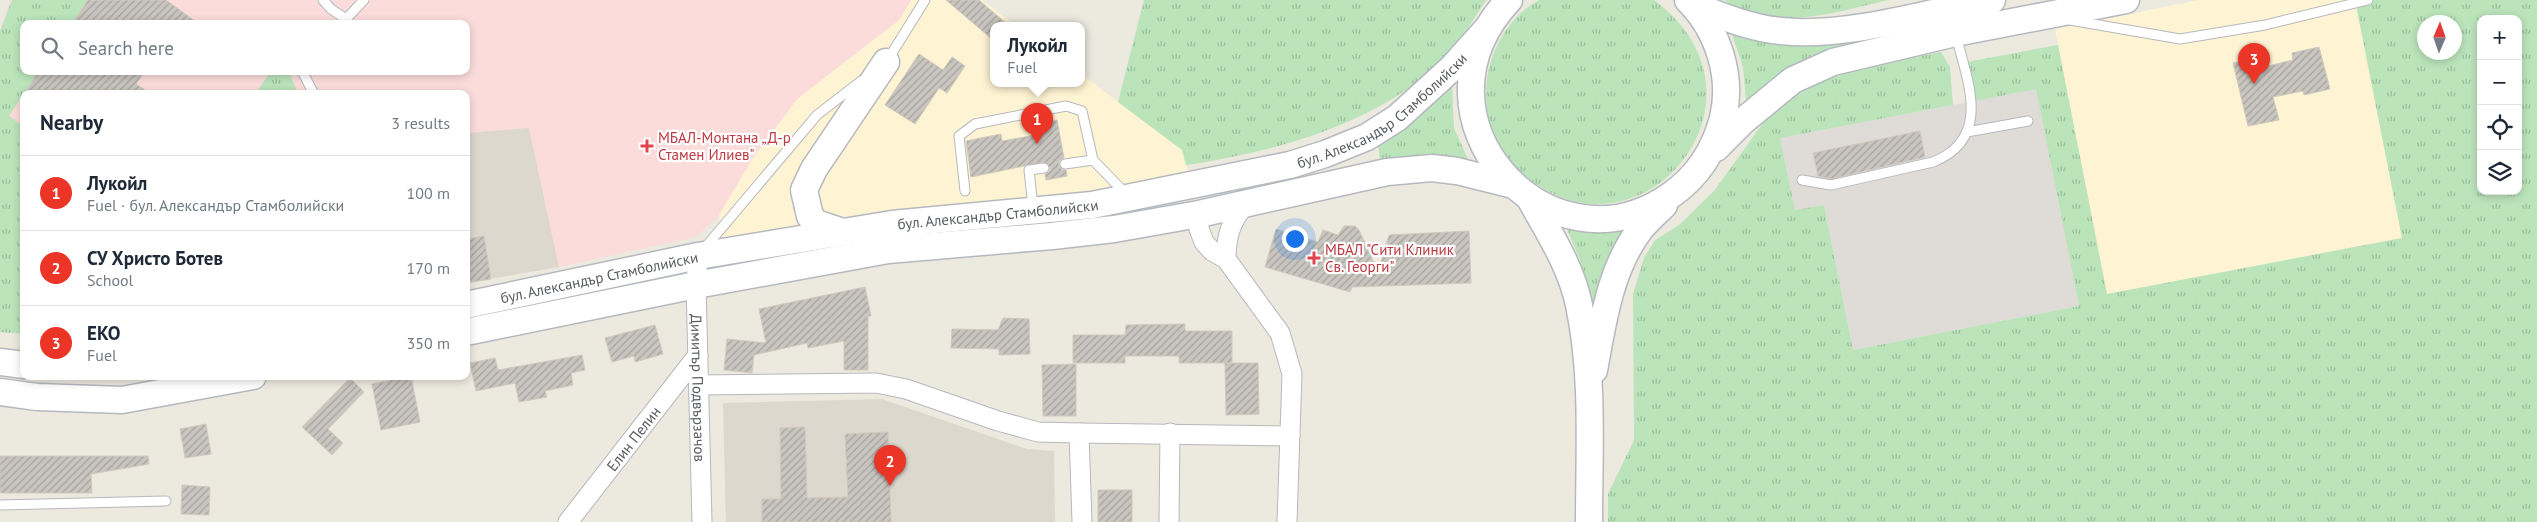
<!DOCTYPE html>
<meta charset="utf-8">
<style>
:root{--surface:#fff;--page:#f6f6f7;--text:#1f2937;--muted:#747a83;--line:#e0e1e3;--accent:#ea3527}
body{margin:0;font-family:"PT Sans",sans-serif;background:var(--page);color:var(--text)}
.controls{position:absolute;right:15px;top:15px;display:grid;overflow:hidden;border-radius:10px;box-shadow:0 2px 8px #0003}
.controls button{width:45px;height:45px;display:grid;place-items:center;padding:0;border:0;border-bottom:1px solid var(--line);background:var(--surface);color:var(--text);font:25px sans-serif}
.compass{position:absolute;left:2417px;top:15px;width:45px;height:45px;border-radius:50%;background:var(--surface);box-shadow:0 2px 8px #0003;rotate:2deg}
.you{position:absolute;left:1294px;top:238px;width:18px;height:18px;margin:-12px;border:4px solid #fff;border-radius:50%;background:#1a73e8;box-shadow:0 0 0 8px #1a73e833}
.badge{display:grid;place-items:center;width:32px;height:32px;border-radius:50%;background:var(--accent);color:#fff;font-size:16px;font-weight:700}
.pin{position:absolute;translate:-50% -41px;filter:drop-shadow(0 1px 2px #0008)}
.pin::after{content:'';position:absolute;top:26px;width:18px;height:15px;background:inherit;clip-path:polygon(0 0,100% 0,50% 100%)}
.popup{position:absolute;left:990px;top:22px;width:95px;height:65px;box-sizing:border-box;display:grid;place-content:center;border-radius:10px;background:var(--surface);filter:drop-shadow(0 1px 4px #0005);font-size:16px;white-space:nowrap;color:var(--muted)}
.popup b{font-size:19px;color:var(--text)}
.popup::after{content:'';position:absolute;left:50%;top:100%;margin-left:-10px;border:10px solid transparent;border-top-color:var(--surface)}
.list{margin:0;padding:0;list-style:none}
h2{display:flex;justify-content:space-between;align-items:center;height:65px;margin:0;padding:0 20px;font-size:21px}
h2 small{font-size:16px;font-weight:400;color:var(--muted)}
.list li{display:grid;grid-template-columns:32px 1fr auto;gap:15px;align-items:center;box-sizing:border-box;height:75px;padding:0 20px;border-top:1px solid var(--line)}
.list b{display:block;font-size:19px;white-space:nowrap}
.list p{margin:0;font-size:16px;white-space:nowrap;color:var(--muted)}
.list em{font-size:16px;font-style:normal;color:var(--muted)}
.icon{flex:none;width:28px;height:28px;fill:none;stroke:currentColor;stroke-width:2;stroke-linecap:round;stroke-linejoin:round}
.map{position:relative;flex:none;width:2537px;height:522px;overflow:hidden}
.search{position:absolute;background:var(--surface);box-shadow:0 2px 8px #0003;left:20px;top:20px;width:450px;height:55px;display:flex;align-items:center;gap:12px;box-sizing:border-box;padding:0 18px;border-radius:10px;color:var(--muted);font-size:19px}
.panel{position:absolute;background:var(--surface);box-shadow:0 2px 8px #0003;left:20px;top:90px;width:450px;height:290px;border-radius:10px}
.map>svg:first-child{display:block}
.commercial{fill:#fef3d2}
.industrial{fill:#dfdcd7}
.education{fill:#dcd8ce}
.medical{fill:#fbdcda;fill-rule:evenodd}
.grass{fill:url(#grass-tufts);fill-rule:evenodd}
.building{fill:url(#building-hatch);stroke:#d0cabe}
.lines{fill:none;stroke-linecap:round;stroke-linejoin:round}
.service-casing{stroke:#b5b8bd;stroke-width:11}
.minor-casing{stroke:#b5b8bd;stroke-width:21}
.secondary-casing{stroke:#b5b9bf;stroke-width:29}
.service{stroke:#fff;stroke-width:9}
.minor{stroke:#fff;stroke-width:19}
.secondary{stroke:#fff;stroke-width:26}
.health-dot{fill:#e0444e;stroke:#fff;stroke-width:2}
.labels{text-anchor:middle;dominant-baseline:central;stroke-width:4.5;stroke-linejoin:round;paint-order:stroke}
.street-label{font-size:15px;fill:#585c61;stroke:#fff}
.health-label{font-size:15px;fill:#be3a42;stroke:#fff;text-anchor:start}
</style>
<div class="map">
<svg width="2537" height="522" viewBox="0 0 2537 522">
<defs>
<pattern id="grass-tufts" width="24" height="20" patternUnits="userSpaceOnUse" patternTransform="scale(1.25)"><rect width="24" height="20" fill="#bbe4bb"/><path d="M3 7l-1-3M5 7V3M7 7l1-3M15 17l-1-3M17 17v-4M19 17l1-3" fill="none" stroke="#9bbc9b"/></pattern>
<pattern id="building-hatch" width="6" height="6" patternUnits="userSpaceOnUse" patternTransform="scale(1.25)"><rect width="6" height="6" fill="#c9c5bf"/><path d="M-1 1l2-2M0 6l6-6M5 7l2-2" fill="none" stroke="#a6a39f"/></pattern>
</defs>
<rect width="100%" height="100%" fill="#ece9df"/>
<!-- commercial -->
<path class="commercial" d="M911,0H982L1015,25H993V83H1081V74L1182,150L1192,185L895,234L725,266L719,215L752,159L797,99L899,20Z
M2199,0H2355L2402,238L2107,294L2055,29Z"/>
<!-- industrial -->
<path class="industrial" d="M2036,89L2079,306L1853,350L1824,205L1795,211L1780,138Z"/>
<!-- education -->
<path class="education" d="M529,127L559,267L466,283V133Z
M882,399L1027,449L1054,451L1055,522H726L723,403Z"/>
<!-- medical -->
<path class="medical" d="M10,0H911L899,20L797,99L752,159L719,215L696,237L559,267L529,128L466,133V94H24V195L0,166V31ZM24,24H466V71H24Z"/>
<!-- grass -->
<path class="grass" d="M12,0H88L72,24H24V71H39L9,116L24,127V334L0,332V31Z
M1144,0H1486C1473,20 1460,42 1444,59C1376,125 1277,151 1186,165L1182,150L1118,102Z
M1539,0H1654C1787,98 1639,275 1523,174C1501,154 1486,125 1486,95C1486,57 1505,19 1539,0Z
M1724,0H1889C1844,10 1794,27 1748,12C1739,10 1731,4 1724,0Z
M2355,0H2537V522H1608V494L1634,440L1633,294L1644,258L1655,240L1679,225L1714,191L1766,119L1795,96L1826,80L1867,66L1941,52L1950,67L1953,105L1780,138L1795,210L1824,205L1853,350L2079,306L2036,89L1975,101L1967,62L2058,45L2107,294L2402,238ZM2481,19H2518V191H2481ZM2424,22H2454V52H2424Z
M1731,31L1756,40L1791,45L1862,37L1792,68L1746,101L1743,67Z
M271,71H289L298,94H255Z
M1452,86L1454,128L1471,166L1380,161L1378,144L1408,126Z
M1567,229L1594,233L1626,229L1594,319L1580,260Z"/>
<!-- building -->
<path class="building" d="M88,0H166L199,24H72Z
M946,0H979L1008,25H993V40Z
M2319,47L2330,89L2304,95L2303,91L2273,97L2279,120L2248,126L2233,63L2264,56L2268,66L2293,60L2292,53Z
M919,54L943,70L952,57L965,66L947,93L939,88L915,124L885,105Z
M39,71H145L136,84L151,94H24Z
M1057,120L1064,158L1059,161V165L1062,170H1066L1067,176L1046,180L1045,174L1050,171V167L1043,162L971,177L966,141L1001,134L1002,141L1036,135L1034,125Z
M1920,131L1925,157L1831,179L1818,176L1813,153Z
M1344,226H1355L1359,230L1378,272L1389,235L1469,231L1471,283L1352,287L1350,292L1265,267L1276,229L1318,242L1323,230L1338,235Z
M484,236L491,279L466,283V239Z
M865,287L871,316H868V370H844V341L808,348L807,343L754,355L752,373L724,370L727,339L766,343L759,309Z
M1003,318L1029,319L1030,354L999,355V349L951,348L952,329L998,330Z
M1185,324V331H1232V363H1179V356H1125V363H1073V335H1125L1126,325Z
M655,325L663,354L635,362L634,356L612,362L605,338Z
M582,355L585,370L571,373L573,385L545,391L547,397L519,402L515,383L476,391L470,363L495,358L498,370Z
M1225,363H1258L1259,414L1226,415Z
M1076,364V416H1043L1042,365Z
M411,376L420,422L381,430L372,384Z
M350,378L364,392L328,429L343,443L332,455L302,427Z
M206,424L211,454L185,458L180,429Z
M805,427L807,498L848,497L845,434L888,432L891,522H762V499H781L780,428Z
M0,456H148L149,464L91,474L92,493H0Z
M182,485L210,487L209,515L181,514Z
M1098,490H1132V522H1098Z"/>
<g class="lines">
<!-- service casing -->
<g class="service-casing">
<path id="service" d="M323,0L331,9L346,19L364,0
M2070,20L2180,39L2265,25L2368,0
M887,61L925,0
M302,71L314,94
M1967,132L2028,121
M1065,164L1093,160
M1802,180L1831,185L1933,162C1992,139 1968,82 1956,36
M965,191L959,136L975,124L1066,106L1082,111L1093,160L1126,194
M1033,207L1029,170L1044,168
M703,250L817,115L861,81
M0,505L166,501"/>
</g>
<!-- minor casing -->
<g class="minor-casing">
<g id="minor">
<path d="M1199,214V229L1204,242L1212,251L1226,259L1280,333L1292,374L1287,522"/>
<path id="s1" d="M698,256L696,285L702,522"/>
<path d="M1226,259C1226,237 1231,219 1247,203"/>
<path d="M699,385L876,383L906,389L998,421L1038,432L1079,433L1082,522"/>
<path d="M1079,433L1290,436"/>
<path id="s2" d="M568,522L698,355"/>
<path d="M1169,522L1170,433"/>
</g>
</g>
<!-- secondary casing -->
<g class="secondary-casing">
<g id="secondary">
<path d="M1509,0C1399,118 1550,281 1671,195C1698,176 1715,149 1723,118C1733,76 1718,30 1688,0"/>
<path d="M1693,5C1721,16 1750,28 1781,31C1845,38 1928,13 1992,0"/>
<path d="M1716,148L1743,121L1793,80L1833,62L1955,33L2126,0"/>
<path d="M1529,197C1548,231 1571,266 1579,305C1594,376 1589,450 1589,522"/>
<path d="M843,232L816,223L810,216L804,190L814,169L886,62"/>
<path id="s3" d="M466,305L698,256L892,224L1092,205L1290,165L1325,154L1367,137L1397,118L1453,67L1487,29"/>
<path d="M466,332L696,285L888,250L1052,236L1114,229L1199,214L1387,172L1432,168L1457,171L1513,185"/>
<path d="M0,362L24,365"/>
<path d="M1594,370C1603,322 1610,267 1642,227C1649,219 1657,212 1664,205"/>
<path d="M0,392L37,397L122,400L253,376"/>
</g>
</g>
<!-- service -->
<use href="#service" class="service"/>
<!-- minor -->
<use href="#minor" class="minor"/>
<!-- secondary -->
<use href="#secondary" class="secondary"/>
</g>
<!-- markers -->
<g class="health-dot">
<path d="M644.5 138.5h5v5h5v5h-5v5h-5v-5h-5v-5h5z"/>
<path d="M1311.5 250.5h5v5h5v5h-5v5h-5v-5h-5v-5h5z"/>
</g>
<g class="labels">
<!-- street labels -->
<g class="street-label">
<text stroke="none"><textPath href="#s3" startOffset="945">бул. Александър Стамболийски</textPath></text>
<text stroke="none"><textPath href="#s3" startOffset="540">бул. Александър Стамболийски</textPath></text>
<text stroke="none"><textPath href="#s3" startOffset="136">бул. Александър Стамболийски</textPath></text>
<text stroke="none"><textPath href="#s1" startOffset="132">Димитър Подвързачов</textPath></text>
<text stroke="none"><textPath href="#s2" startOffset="106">Елин Пелин</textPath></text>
</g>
<!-- health labels -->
<g class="health-label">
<text x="658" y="137">МБАЛ-Монтана „Д-р<tspan x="658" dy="17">Стамен Илиев"</tspan></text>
<text x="1325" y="249">МБАЛ "Сити Клиник<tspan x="1325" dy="17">Св. Георги"</tspan></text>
</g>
</g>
</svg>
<div class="controls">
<button>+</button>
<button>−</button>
<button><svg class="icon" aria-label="locate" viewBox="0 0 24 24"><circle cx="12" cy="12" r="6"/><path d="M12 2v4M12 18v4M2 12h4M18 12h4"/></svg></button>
<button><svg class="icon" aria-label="layers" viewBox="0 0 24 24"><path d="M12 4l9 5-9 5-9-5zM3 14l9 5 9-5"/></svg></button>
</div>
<svg class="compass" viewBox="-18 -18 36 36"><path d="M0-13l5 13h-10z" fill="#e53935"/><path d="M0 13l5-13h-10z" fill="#747a83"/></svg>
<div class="you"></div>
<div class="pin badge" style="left:1037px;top:144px">1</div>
<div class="popup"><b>Лукойл</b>Fuel</div>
<div class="pin badge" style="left:890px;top:486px">2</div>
<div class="pin badge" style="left:2254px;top:84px">3</div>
<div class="search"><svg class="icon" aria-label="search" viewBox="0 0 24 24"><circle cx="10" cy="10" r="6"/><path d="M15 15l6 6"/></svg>Search here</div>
<section class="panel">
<h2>Nearby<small>3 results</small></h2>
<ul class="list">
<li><span class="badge">1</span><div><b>Лукойл</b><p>Fuel · бул. Александър Стамболийски</p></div><em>100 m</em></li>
<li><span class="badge">2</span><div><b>СУ Христо Ботев</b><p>School</p></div><em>170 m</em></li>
<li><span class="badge">3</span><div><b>EKO</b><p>Fuel</p></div><em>350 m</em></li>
</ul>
</section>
</div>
